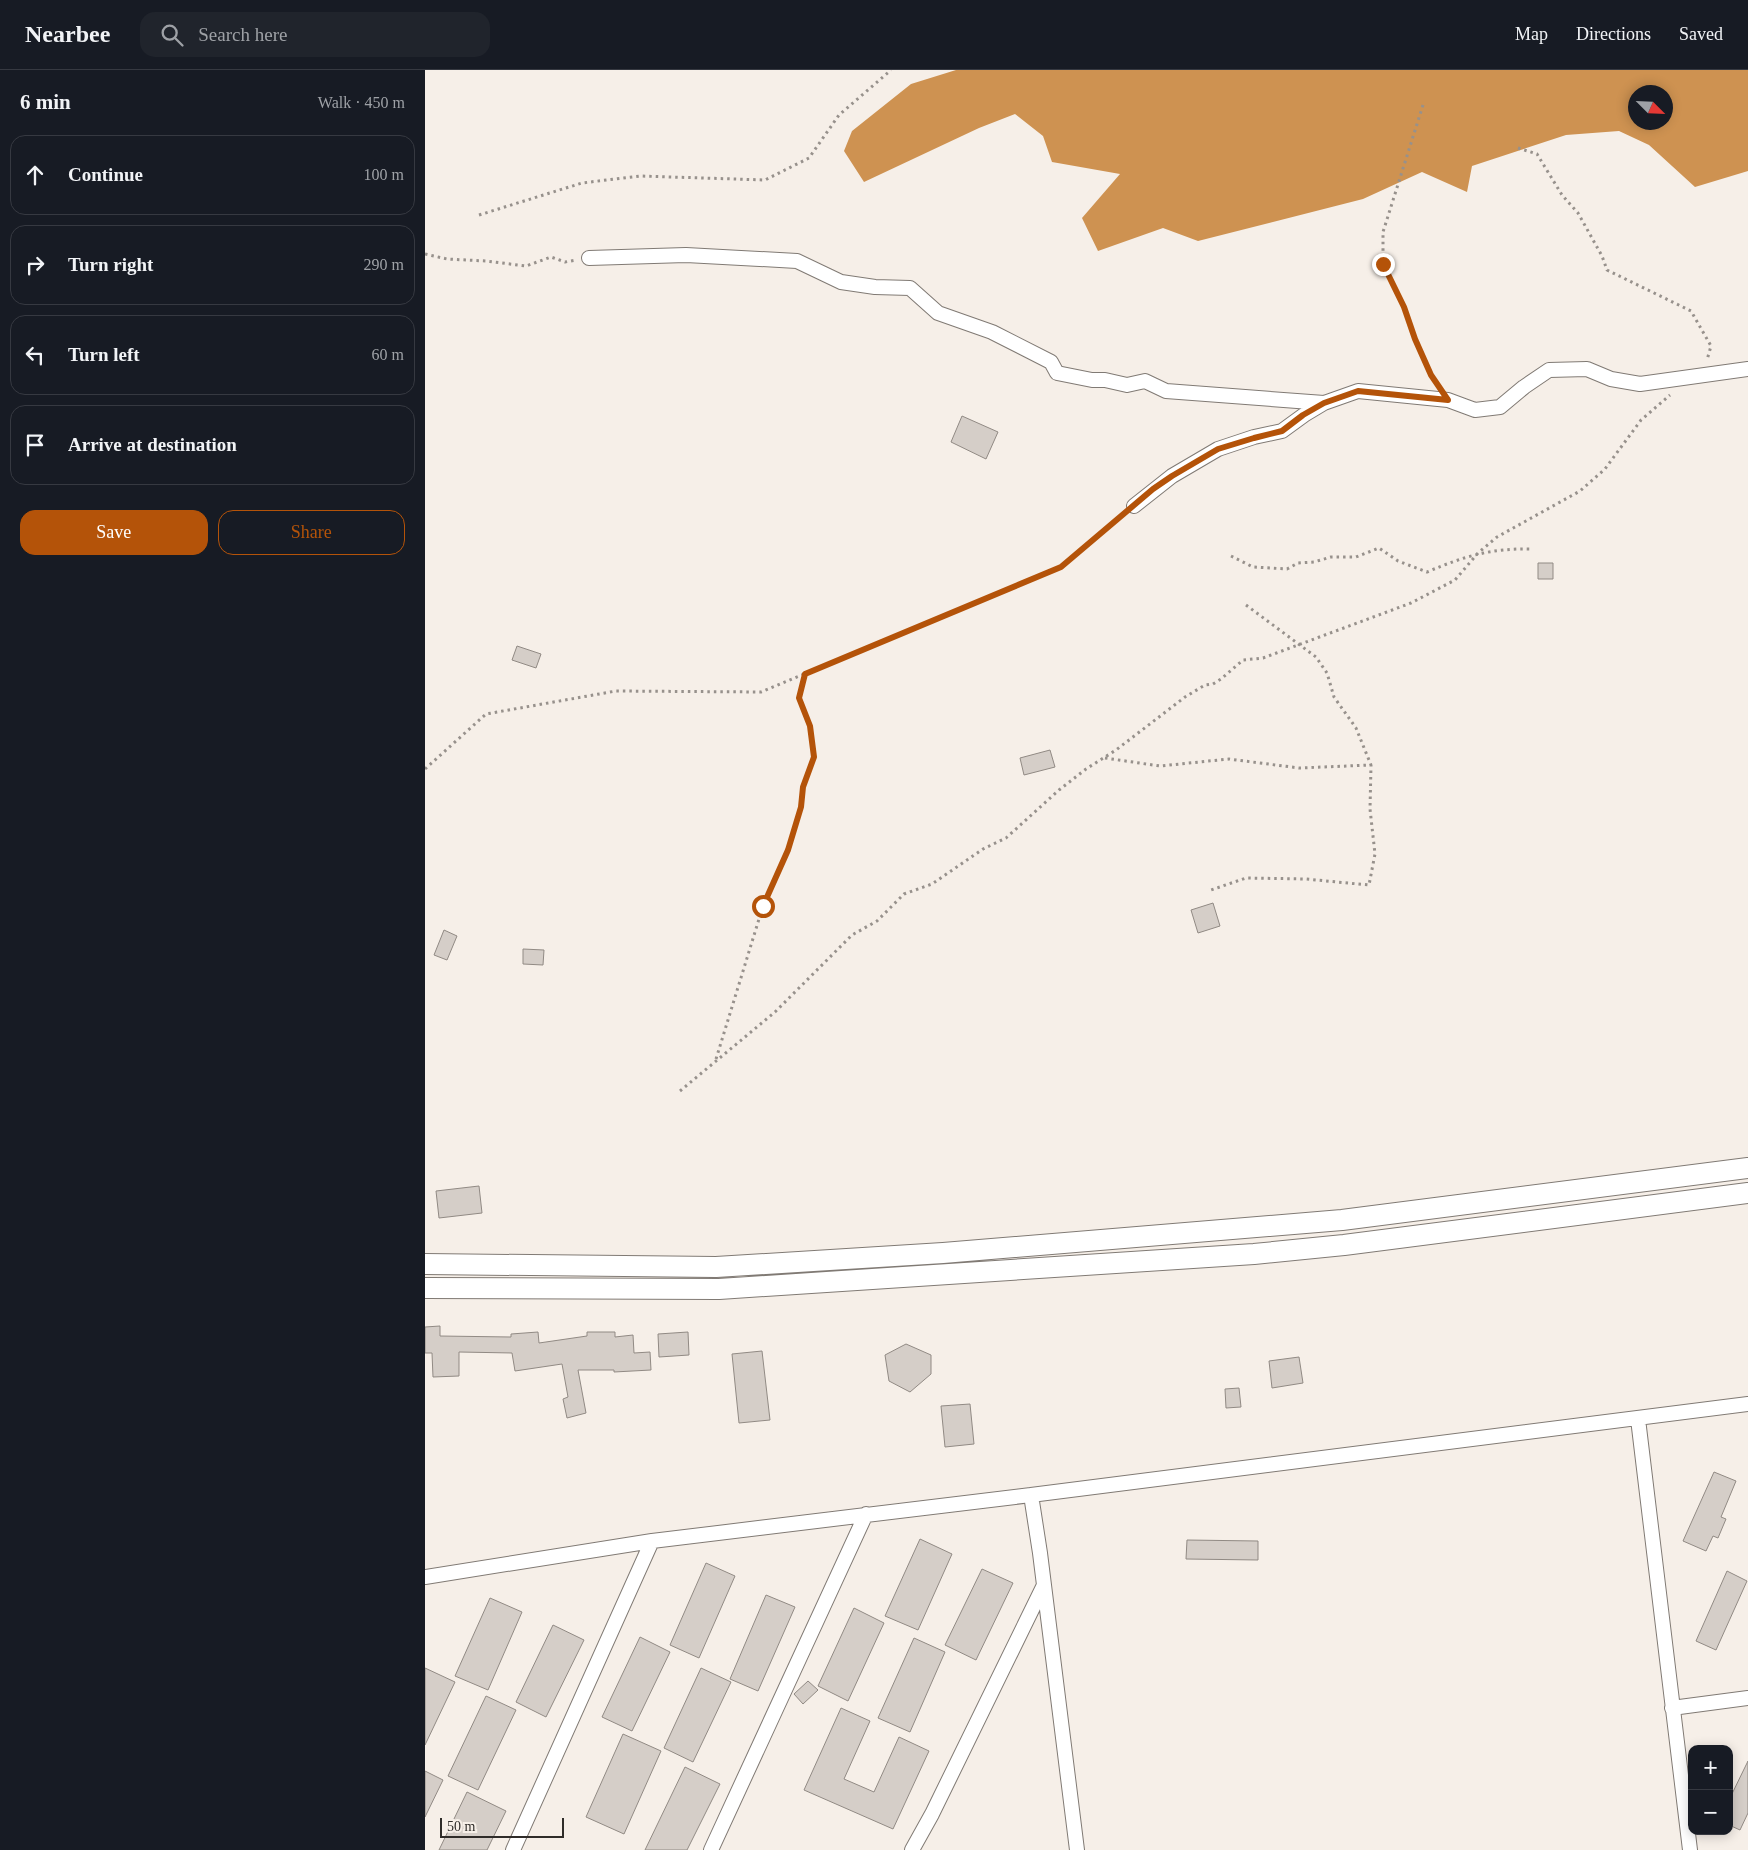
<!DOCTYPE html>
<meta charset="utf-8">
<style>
:root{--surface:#171b24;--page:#20242c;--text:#f1f3f6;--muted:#9ea1a6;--line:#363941;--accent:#b45309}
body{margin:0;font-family:Georgia,serif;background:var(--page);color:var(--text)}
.controls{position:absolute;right:15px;bottom:15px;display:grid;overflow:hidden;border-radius:10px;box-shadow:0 2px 12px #0003}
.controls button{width:45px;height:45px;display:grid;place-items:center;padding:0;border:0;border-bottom:1px solid var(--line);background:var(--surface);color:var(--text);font:25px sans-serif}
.compass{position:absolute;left:1203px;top:15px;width:45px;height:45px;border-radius:50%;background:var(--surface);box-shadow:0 2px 12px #0003;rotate:114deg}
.scale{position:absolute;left:15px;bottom:12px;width:124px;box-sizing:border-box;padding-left:5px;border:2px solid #2f2c29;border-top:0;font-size:14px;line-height:18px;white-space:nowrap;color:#2f2c29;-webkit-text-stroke:4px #f6efe8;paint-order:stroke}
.stop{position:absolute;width:15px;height:15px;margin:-11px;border:4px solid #b45309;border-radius:50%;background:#fff}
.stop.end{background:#b45309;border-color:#fff;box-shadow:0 1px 5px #0008}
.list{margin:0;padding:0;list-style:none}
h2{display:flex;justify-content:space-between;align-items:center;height:65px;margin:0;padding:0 20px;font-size:21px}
h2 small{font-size:16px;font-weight:400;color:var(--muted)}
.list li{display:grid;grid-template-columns:32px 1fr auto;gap:15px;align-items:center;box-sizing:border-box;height:80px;margin:0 10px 10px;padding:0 10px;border:1px solid var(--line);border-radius:15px}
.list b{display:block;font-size:19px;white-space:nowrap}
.list em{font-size:16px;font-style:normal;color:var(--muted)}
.actions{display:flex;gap:10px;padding:15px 20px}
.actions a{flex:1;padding:11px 0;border:1px solid var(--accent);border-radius:15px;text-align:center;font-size:18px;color:var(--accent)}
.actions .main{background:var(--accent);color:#fff}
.icon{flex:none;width:28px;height:28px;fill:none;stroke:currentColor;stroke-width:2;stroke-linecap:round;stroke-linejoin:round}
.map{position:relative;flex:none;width:1323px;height:1780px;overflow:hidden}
header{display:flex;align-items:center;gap:30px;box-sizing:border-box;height:70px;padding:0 25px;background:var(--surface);border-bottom:1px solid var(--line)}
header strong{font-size:24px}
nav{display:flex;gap:28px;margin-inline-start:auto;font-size:18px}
.search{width:350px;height:45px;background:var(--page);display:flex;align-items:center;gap:12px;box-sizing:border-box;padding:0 18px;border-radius:15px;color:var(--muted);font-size:19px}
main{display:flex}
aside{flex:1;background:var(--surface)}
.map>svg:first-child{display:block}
.water{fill:#ce9251;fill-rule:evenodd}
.building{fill:#d5cec8;stroke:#918a84}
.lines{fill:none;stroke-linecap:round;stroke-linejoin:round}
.minor-casing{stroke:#807a74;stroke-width:16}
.secondary-casing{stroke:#807a74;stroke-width:22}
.path{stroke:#97918c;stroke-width:3;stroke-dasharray:2.5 4;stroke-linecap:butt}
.minor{stroke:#fff;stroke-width:14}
.secondary{stroke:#fff;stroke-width:20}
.route{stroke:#b45309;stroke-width:6}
</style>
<header>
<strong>Nearbee</strong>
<div class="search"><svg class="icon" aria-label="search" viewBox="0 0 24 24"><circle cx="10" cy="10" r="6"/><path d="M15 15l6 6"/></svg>Search here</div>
<nav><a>Map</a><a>Directions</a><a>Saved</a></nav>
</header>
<main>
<aside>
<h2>6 min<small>Walk · 450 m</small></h2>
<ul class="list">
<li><svg class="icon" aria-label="ahead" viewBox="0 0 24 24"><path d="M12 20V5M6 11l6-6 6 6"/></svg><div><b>Continue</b></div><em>100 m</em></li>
<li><svg class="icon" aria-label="right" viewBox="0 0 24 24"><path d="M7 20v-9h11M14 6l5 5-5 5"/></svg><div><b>Turn right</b></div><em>290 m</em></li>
<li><svg class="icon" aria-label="left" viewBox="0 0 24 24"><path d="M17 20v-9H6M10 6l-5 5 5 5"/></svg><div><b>Turn left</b></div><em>60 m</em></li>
<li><svg class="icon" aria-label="arrive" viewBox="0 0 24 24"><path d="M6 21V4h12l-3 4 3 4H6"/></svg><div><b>Arrive at destination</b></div></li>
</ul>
<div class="actions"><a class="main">Save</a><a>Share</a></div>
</aside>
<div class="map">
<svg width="1323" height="1780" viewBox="0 0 1323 1780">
<rect width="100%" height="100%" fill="#f6efe8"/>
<!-- water -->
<path class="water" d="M531,0H1323V101L1270,117L1224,75L1194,61L1141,65L1047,96L1042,122L997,102L938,129L773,171L738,158L673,181L657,148L695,104L627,92L618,66L590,44L554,58L439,112L419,81L427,61L486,14ZM1210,22H1240V52H1210Z"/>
<!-- building -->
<path class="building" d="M537,346L573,362L561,389L526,372Z
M1113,493H1128V509H1113Z
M92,576L116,584L111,598L87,590Z
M625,680L630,697L599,705L595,688Z
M788,833L795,856L773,863L766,840Z
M19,860L32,866L22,890L9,885Z
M98,879L119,880L118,895L98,894Z
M54,1116L57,1143L14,1148L11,1121Z
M15,1256V1266L86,1267V1264L113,1262L114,1273L162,1266V1262H190V1267L208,1265L209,1283L225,1282L226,1300L189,1302V1300H153L161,1343L142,1348L138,1329L143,1327L137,1294L90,1301L87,1283L34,1282V1306L8,1307L7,1283H0V1257Z
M263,1262L264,1285L234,1287L233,1264Z
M481,1274L506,1285V1304L485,1322L464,1311L460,1285Z
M337,1281L345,1350L314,1353L307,1284Z
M874,1287L878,1313L847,1318L844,1291Z
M814,1318L816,1337L801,1338L800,1319Z
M545,1334L549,1374L520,1377L516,1336Z
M1289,1402L1311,1411L1296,1447L1301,1449L1293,1468L1288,1466L1281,1481L1258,1471Z
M495,1469L527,1484L493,1560L460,1546Z
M762,1470L833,1471V1490L761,1489Z
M281,1493L310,1506L274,1588L245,1575Z
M557,1499L588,1513L551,1590L520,1575Z
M1302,1501L1322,1511L1291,1580L1271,1571Z
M341,1525L370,1537L333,1621L305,1609Z
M65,1528L97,1542L63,1620L30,1606Z
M429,1538L459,1553L423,1631L393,1616Z
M128,1555L159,1570L121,1647L91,1632Z
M215,1567L245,1582L207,1661L177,1647Z
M489,1568L520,1582L485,1662L453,1648Z
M0,1598L30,1612L0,1675Z
M276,1598L306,1612L268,1692L239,1678Z
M383,1611L393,1620L378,1634L369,1624Z
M61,1626L91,1640L53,1720L23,1706Z
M416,1638L445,1651L419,1709L449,1722L474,1667L504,1681L468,1759L379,1720Z
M198,1664L236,1681L199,1764L161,1747Z
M1323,1691V1743L1315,1760L1304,1755V1730Z
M260,1697L295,1714L262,1780H220Z
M0,1701L18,1710L0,1747Z
M42,1722L81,1741L62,1780H14Z"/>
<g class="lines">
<!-- minor casing -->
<g class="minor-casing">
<path id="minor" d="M164,188L261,185L372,191L416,212L450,217L485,218L513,243L567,262L626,292L632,303L667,310H680L702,315L720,311L741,321L899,333
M709,436L747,406L793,379L829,367L857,361L879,345L899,333L933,321L1023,330L1050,340L1075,337L1099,317L1124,300L1162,299L1186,309L1215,314L1323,299
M1213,1349L1265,1780
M606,1425L615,1483L652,1780
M0,1507L227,1471L606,1425L1323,1334
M1247,1638L1323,1628
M88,1780L227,1471
M286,1780L441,1444
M487,1780L507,1744L618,1517"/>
</g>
<!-- secondary casing -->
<g class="secondary-casing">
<path id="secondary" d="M0,1194L291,1197L518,1183L917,1150L1323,1098
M0,1218L294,1219L829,1184L919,1175L1323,1123"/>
</g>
<!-- path -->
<path class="path" d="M998,35L958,162V193L979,237L990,269L1007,305L1013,315
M1093,78L1112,84L1137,125L1153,143L1177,186L1182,200L1266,241L1286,276L1282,290
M54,145L157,113L215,106L340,110L384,88L414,45L466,0
M0,184L22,189L61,191L101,196L126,187L140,192L151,190
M806,486L828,497L862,499L873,493L889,492L906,487H931L954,478L973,491L1002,502C1040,486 1066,478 1108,479
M821,535L891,587L902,603L909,627L931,658L946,695
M680,688L735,696L804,689L874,698L946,695L945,739L950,784L944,815L881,809L821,808L783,821
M0,699L61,644L191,621L336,622L636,497L699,444
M291,989L338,836L363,780L376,737L378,717L389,687L385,656L374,628L380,605
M255,1021L350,942L427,865L452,851L479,824L507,814L558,779L581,768L634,720L661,699L691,680L760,627L780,615L788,614L796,609L818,590L838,588L986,533L1030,510L1053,483L1072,467L1155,421L1180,399L1216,350L1245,325"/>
<!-- minor -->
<use href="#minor" class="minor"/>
<!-- secondary -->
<use href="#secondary" class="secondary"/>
</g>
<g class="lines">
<!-- route -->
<path class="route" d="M338,836L363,780L376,737L378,717L389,687L385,656L374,628L380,604L636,497L728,419L747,406L793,379L829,368L857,361L878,345L899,333L933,321L1023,330L1006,305L990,269L979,237L958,194"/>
</g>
</svg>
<div class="controls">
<button>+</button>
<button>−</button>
</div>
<svg class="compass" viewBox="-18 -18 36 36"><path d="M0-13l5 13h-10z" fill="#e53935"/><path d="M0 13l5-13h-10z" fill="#9ea1a6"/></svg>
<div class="scale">50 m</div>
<div class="stop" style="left:338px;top:836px"></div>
<div class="stop end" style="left:958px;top:194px"></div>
</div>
</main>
